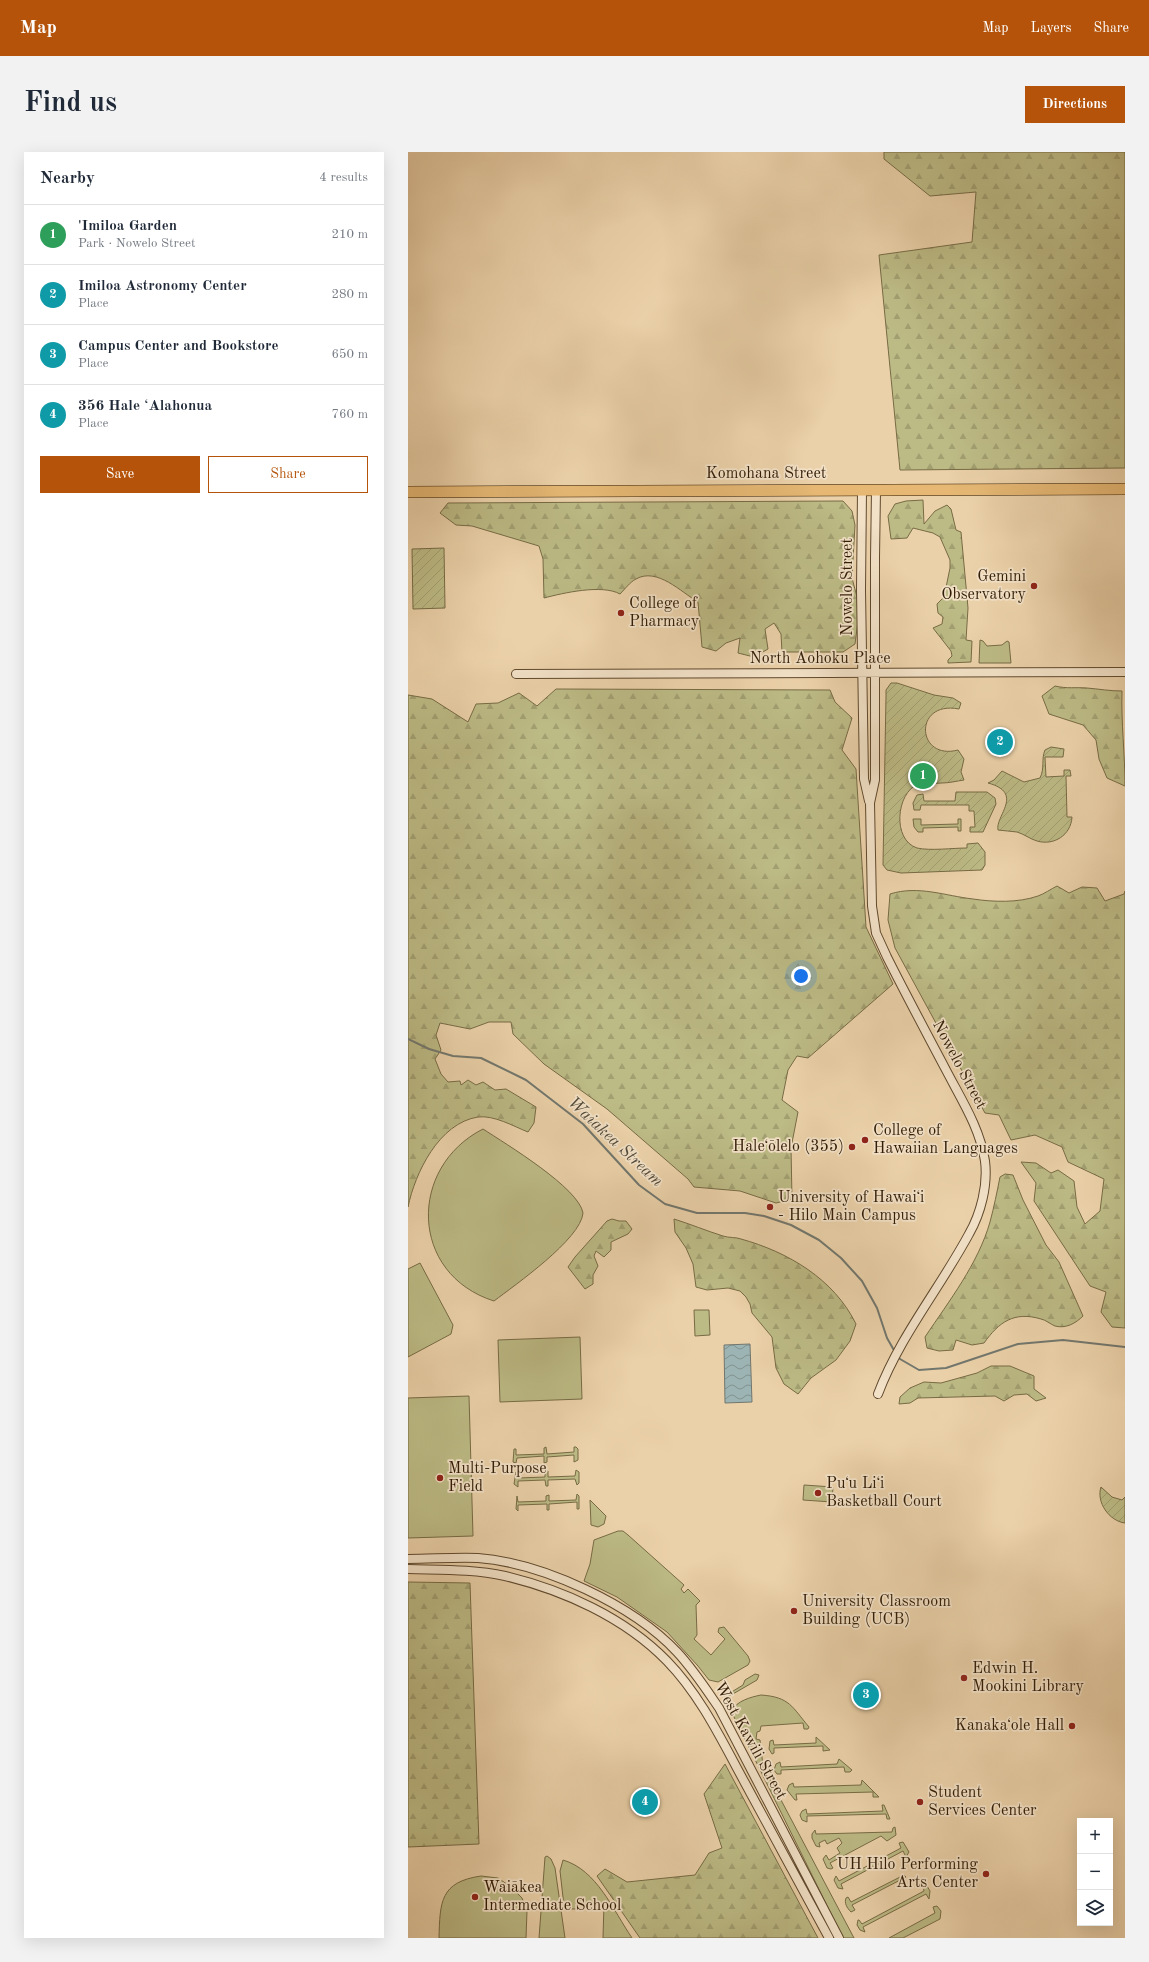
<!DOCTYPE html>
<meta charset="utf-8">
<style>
:root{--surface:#fff;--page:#f2f2f3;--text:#1f2937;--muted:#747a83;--line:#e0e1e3;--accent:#b45309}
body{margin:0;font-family:"Old Standard TT",serif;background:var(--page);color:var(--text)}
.controls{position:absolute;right:12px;bottom:12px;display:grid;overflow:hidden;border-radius:0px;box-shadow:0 4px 16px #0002}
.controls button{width:36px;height:36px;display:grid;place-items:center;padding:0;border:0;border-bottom:1px solid var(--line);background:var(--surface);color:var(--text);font:20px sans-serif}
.you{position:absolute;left:393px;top:824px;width:14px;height:14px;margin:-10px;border:3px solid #fff;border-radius:50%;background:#1a73e8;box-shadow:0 0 0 6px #1a73e833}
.badge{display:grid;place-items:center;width:26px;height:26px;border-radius:50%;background:var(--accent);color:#fff;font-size:13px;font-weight:700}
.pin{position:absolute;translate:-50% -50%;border:2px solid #fff;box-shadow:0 1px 4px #0006}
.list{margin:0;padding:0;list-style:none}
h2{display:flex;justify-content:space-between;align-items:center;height:52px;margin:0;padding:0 16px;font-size:17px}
h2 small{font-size:13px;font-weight:400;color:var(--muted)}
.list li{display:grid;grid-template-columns:26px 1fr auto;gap:12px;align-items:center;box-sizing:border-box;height:60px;padding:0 16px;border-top:1px solid var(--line)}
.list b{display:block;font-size:15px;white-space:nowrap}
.list p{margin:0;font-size:13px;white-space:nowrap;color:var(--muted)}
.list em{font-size:13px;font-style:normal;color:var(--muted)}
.actions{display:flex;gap:8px;padding:12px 16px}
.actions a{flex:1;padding:9px 0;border:1px solid var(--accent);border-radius:0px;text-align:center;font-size:14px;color:var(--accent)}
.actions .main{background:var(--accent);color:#fff}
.icon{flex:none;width:22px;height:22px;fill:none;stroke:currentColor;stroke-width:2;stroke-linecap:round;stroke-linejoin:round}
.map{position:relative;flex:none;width:717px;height:1786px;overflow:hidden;border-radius:0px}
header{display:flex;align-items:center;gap:24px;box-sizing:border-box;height:56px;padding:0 20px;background:var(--accent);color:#fff}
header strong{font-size:19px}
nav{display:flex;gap:22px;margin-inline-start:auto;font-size:14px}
.intro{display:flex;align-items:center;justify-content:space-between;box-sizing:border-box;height:96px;padding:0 24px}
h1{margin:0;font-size:28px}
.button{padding:10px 18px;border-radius:0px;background:var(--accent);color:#fff;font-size:14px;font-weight:700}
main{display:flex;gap:24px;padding:0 24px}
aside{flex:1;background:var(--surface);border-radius:0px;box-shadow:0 4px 16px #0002}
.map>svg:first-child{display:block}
.grass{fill:#bcba85;stroke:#776b45}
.forest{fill:url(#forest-firs);stroke:#776b45}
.garden{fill:url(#garden-furrows);stroke:#776b45}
.water{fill:url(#water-waves);stroke:#72776e}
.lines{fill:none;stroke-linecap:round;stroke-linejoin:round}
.stream{stroke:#72776e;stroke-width:2}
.minor-casing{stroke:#60492e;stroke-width:10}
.major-casing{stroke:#321c05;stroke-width:12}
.minor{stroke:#f2e1c7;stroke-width:8}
.major{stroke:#e6b874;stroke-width:11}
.poi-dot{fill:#8f2418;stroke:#f2e1c7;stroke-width:1.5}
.labels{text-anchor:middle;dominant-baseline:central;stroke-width:3.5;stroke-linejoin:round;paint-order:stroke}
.street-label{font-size:16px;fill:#321c05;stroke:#f2e1c7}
.poi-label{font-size:16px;fill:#321c05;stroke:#f2e1c7;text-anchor:start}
.water-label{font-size:17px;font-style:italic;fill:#524a3a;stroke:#f2e1c7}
</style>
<header>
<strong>Map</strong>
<nav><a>Map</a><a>Layers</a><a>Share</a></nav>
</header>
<div class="intro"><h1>Find us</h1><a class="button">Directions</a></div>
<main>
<aside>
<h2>Nearby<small>4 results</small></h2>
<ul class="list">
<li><span class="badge" style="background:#2e9e5b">1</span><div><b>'Imiloa Garden</b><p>Park · Nowelo Street</p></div><em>210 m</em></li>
<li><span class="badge" style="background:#0f9aa8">2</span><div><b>Imiloa Astronomy Center</b><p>Place</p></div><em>280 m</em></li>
<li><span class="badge" style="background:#0f9aa8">3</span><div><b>Campus Center and Bookstore</b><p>Place</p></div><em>650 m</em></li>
<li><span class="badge" style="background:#0f9aa8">4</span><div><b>356 Hale ʻAlahonua</b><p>Place</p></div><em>760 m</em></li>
</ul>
<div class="actions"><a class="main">Save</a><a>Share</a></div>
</aside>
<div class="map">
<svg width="717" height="1786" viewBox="0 0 717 1786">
<defs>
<pattern id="forest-firs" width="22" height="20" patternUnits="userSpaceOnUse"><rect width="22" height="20" fill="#bcba85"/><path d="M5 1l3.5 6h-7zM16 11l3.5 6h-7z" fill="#a29f71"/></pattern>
<pattern id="garden-furrows" width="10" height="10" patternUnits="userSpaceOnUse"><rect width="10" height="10" fill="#bcba85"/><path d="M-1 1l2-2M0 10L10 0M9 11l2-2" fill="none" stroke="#a29f71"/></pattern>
<pattern id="water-waves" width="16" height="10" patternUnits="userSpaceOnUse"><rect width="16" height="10" fill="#9db4b4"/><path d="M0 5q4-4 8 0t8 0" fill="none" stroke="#819290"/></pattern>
</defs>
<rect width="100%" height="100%" fill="#ebd1a9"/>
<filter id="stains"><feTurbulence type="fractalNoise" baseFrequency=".005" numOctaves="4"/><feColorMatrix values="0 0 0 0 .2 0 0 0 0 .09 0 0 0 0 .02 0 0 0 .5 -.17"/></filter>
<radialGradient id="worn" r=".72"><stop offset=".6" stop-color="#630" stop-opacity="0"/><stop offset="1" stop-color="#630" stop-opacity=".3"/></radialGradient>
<!-- grass -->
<path class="grass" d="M572,488L575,489L579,494L594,493L599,489L601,490L603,511H571Z
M505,667H513V673L550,672V667H553V679H550V675L515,676V680H510L506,675Z
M75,977C98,992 171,1036 175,1061C173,1087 107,1133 86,1149C1,1122 0,1015 75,977Z
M12,1111L45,1173L43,1182L0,1205V1117Z
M286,1158H301L302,1183L287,1184Z
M172,1185L174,1247L92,1250L90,1188Z
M61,1244L65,1384L0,1386V1246Z
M138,1295L139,1302L166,1300V1295H168L170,1297V1308L166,1310V1303L139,1305V1310L136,1311V1304L109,1306L108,1311L105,1310L106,1297H108V1303L136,1302V1296Z
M168,1318L171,1320V1331L169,1333L167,1327L140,1328V1334H138L137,1328L110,1329V1335L106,1332L108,1320L110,1326L137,1325V1319H140V1325L167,1324Z
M396,1333L425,1335L424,1350L395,1348Z
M169,1342L171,1344V1357H169V1350L141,1352V1358H139V1352L110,1353V1359L108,1357L109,1344L110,1350L138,1349V1344L141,1343V1349L168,1348Z
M182,1348L198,1364L196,1372L190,1375L183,1373Z
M210,1379H215L220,1383L276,1433L273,1437L276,1441L280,1437L292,1449L288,1453L289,1483L286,1487L303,1503L317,1487L310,1480L311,1476L316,1475L340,1504L342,1509L340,1513L310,1530L301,1528L290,1514L259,1480L209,1445L176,1429L182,1412L186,1388Z
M347,1522L351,1523L349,1528L318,1546L317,1544L335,1533L337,1528Z
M353,1543C382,1545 384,1555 401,1575L400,1577H396L395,1571L353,1574L352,1579L349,1580L348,1587L352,1588L355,1614L446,1786H435L326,1565L324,1559C328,1549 343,1545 353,1543Z
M408,1585L422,1598L415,1599V1594L366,1596V1601L364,1602L361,1597L362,1589L365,1588L366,1593L408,1591Z
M431,1607L444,1618L442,1620H437L436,1615L373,1618V1622H369L366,1618L368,1612L372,1610L373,1615L429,1612Z
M454,1628L471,1645H465V1640L388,1642L389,1648H387L379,1638L381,1633L385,1631L386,1635L453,1633Z
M474,1653H476L482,1667H479L478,1662L399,1664V1670L394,1668L392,1663L394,1659L398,1657L399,1662L475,1659Z
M487,1675L488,1683L479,1689L473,1684L422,1711L425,1716L423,1717L419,1716L415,1707L418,1703L421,1708L432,1701L429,1696L434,1691L431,1686L419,1692L417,1688L411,1691L412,1695L408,1694L404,1686V1682L407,1678L408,1682L484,1680L485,1676Z
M495,1690L501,1700L498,1705L495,1699L433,1732L435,1737L430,1736L426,1728L428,1724L431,1729L493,1696L491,1691Z
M139,1704L143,1707L147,1716L157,1786H131L137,1705Z
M155,1708C189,1718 205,1758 224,1786H195L196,1751H169V1757H160L156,1754L152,1719Z
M496,1723L498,1725L444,1753L447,1758L443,1760C439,1756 436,1751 438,1746L440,1745L443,1750Z
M73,1724L90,1726L103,1735L114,1746L119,1759L118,1786H31C32,1750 32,1730 73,1724Z
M515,1733L519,1734L522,1739L521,1747L518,1742L455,1775L457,1780L452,1778L449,1773L450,1768H451L454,1772L516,1739Z
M529,1754L533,1759L532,1767L495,1786H481L527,1761L525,1755Z"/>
<!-- forest -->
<path class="forest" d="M476,0H717V316L492,318L471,103L564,90L568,40L522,44L476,7Z
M515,348L516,372L527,359L539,353L543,357L548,378L553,380L560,456L558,488L564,489L563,510L540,511V508L544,504L543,499L525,476L534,472L535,465L530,461L529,452L536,445L542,416V408L532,385L525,381L505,376L499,386L483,387L480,364L487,352L498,349Z
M435,349L444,359L447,373L444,426L449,445L451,461L447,492L435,500H374L373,482L366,471L357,477L360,497L346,505L330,501L332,486L318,491L308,499L294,495L290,450C273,440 249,415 228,427C222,430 217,437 212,442C194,432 155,441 136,446L135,407L131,394L64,374L48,373L32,361L40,351Z
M647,534C660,537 667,535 679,536C691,537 702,539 714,539C713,571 717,602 717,634L699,626L691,607L688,588L675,573L641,562L634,544Z
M148,537L422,538L427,550L444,566L434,598L448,617L458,775L485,832L400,906L389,904L380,918L374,948L390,960L383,996L384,1047L368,1051L332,1039L286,1035L280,1027L199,957L136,912L105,882L103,870H81L62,877L32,871L28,883L33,898L27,907L33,922L40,930L52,929L53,933L60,928L68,933L75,930L87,938L98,937L128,955L126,971L120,980C105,974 86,963 70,965C31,971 7,1021 0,1055V543L24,547L60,570L68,552L90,551L111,541L129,554Z
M649,734L661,741L674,735L689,736L697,749L716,742L717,739V1176L704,1175L693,1160L698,1140L682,1134L626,1049L628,1031L613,1010L628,1011L643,1021L650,1018L666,1029L669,1055L677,1072L692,1059L696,1027L660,1010L654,995L627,983L603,988L591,963L577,961L487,796L480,768L482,742C510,733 538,744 565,747C585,750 610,751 630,744C636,742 643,737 649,734Z
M597,1022L605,1023L615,1048L638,1093L651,1110L675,1164C668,1171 658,1177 647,1174C642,1172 638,1168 633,1167C606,1159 591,1170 576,1191L564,1193L548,1188L545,1198L531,1199L519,1196L517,1185C541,1149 570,1112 582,1070C586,1055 589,1040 592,1025Z
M204,1067L211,1069H218L224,1077L220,1082L203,1090V1098L196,1105L188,1099L186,1104L190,1114L185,1123V1132L177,1137L160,1115L167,1105L199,1069Z
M266,1067C282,1072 299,1079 315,1084C321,1086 328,1085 333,1087C380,1100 426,1127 448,1172L442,1189L428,1208L403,1226L390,1242L376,1232L368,1216L364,1185L344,1161L342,1152L338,1145L332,1139L320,1136L299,1138L288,1135L285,1112L278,1096L267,1080Z
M583,1214H602L626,1224V1237L638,1246L628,1249L619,1242L606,1243L596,1249L587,1244L510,1246L502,1251L491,1252L492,1245L502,1236L516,1230L533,1231L569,1221Z
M0,1430L62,1431L71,1692L0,1695Z
M317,1612L410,1786H232L189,1724L197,1717L219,1730L287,1723L301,1701L314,1696L296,1642Z"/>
<!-- garden -->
<path class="garden" d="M36,396L37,456L5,457L4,397Z
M483,531H489L526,543L545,546L553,551L551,557C505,548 508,609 550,598L556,607L553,620L556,628C549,629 541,631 534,631C526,632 517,630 510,632C488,641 484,688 509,696C522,699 545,696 559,696V692L570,691L577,700V713L574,718L493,721L479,718L475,713L478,544V538Z
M643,595L656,597L655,605H637L638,625L656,624V618H662L663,624H658L659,665H664C663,683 646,694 629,689C622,687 616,682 609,680C603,679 596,679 590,678C587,664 617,641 580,631L586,628L594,619L616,630L632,626C637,616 633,607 637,598Z
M548,640H579L587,646L588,652L575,680H562V675H567L566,659H561V653H513L512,658H506L505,651L509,643L515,642L516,649H547Z
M693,1335L704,1345L714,1348L717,1345V1371C701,1369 688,1350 693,1335Z"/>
<!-- water -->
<path class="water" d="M342,1192L344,1250L317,1251L316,1193Z"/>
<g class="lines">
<!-- stream -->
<path class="stream" d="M0,887L21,897L45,904L73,906L118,928L175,972L231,1033L257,1052L289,1061H337L356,1064L383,1073L411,1088L433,1106L454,1129L469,1156L479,1186L487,1200
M490,1204L492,1207L511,1218L538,1216L610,1192L655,1188L717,1195"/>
<!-- minor casing -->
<g class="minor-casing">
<path id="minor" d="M454,338L453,438L456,627L461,649
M468,338L467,406V628L462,651L464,754L468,781L479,805C498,843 518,880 538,918C553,947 572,976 577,1009C580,1033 573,1061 561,1082C532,1136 492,1184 470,1242
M108,522L717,520
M0,1407C23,1407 47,1405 70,1406C135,1411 225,1453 269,1500C285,1517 298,1537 311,1556L431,1786
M0,1417C32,1418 65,1417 97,1424C155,1438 216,1465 259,1509C293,1544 314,1589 337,1631C365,1683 393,1734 421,1786"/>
</g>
<!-- major casing -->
<g class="major-casing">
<path id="major" d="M0,340L717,337"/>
</g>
<!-- minor -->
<use href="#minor" class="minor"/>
<!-- major -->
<use href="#major" class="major"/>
</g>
<!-- markers -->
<g class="poi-dot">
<circle cx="626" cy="434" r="4"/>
<circle cx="213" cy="461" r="4"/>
<circle cx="457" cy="988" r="4"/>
<circle cx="444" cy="995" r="4"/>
<circle cx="362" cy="1055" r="4"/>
<circle cx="32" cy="1326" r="4"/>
<circle cx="410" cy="1341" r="4"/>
<circle cx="386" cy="1459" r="4"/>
<circle cx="556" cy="1526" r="4"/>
<circle cx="664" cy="1574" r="4"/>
<circle cx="512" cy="1650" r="4"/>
<circle cx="578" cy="1722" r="4"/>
<circle cx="67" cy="1745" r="4"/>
</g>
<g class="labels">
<!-- street labels -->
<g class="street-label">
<text x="358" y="322">Komohana Street</text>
<text transform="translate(440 435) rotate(-90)">Nowelo Street</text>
<text x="412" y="507">North Aohoku Place</text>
<text transform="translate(551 913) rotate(62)">Nowelo Street</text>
<text transform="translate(342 1589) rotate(61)">West Kawili Street</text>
</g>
<!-- poi labels -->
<g class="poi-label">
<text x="618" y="425" text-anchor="end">Gemini<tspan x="618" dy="18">Observatory</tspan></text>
<text x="221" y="452">College of<tspan x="221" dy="18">Pharmacy</tspan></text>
<text x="465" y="979">College of<tspan x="465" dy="18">Hawaiian Languages</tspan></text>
<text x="436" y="995" text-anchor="end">Haleʻōlelo (355)</text>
<text x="370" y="1046">University of Hawaiʻi<tspan x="370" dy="18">- Hilo Main Campus</tspan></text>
<text x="40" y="1317">Multi-Purpose<tspan x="40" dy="18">Field</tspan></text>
<text x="418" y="1332">Puʻu Liʻi<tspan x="418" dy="18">Basketball Court</tspan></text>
<text x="394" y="1450">University Classroom<tspan x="394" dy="18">Building (UCB)</tspan></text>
<text x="564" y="1517">Edwin H.<tspan x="564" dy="18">Mookini Library</tspan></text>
<text x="656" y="1574" text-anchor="end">Kanakaʻole Hall</text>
<text x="520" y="1641">Student<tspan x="520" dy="18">Services Center</tspan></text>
<text x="570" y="1713" text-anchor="end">UH Hilo Performing<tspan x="570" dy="18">Arts Center</tspan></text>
<text x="75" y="1736">Waiākea<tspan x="75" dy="18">Intermediate School</tspan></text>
</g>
<!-- water labels -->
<g class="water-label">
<text transform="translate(207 990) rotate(43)">Waiakea Stream</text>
</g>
</g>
<rect width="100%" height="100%" filter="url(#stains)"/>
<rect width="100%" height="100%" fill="url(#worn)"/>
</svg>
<div class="controls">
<button>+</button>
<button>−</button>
<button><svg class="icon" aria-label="layers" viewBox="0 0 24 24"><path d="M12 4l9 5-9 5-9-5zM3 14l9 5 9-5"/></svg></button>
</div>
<div class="you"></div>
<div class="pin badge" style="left:515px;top:624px;background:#2e9e5b">1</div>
<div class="pin badge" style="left:592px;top:590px;background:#0f9aa8">2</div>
<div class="pin badge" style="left:458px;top:1543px;background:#0f9aa8">3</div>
<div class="pin badge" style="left:237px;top:1650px;background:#0f9aa8">4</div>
</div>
</main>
